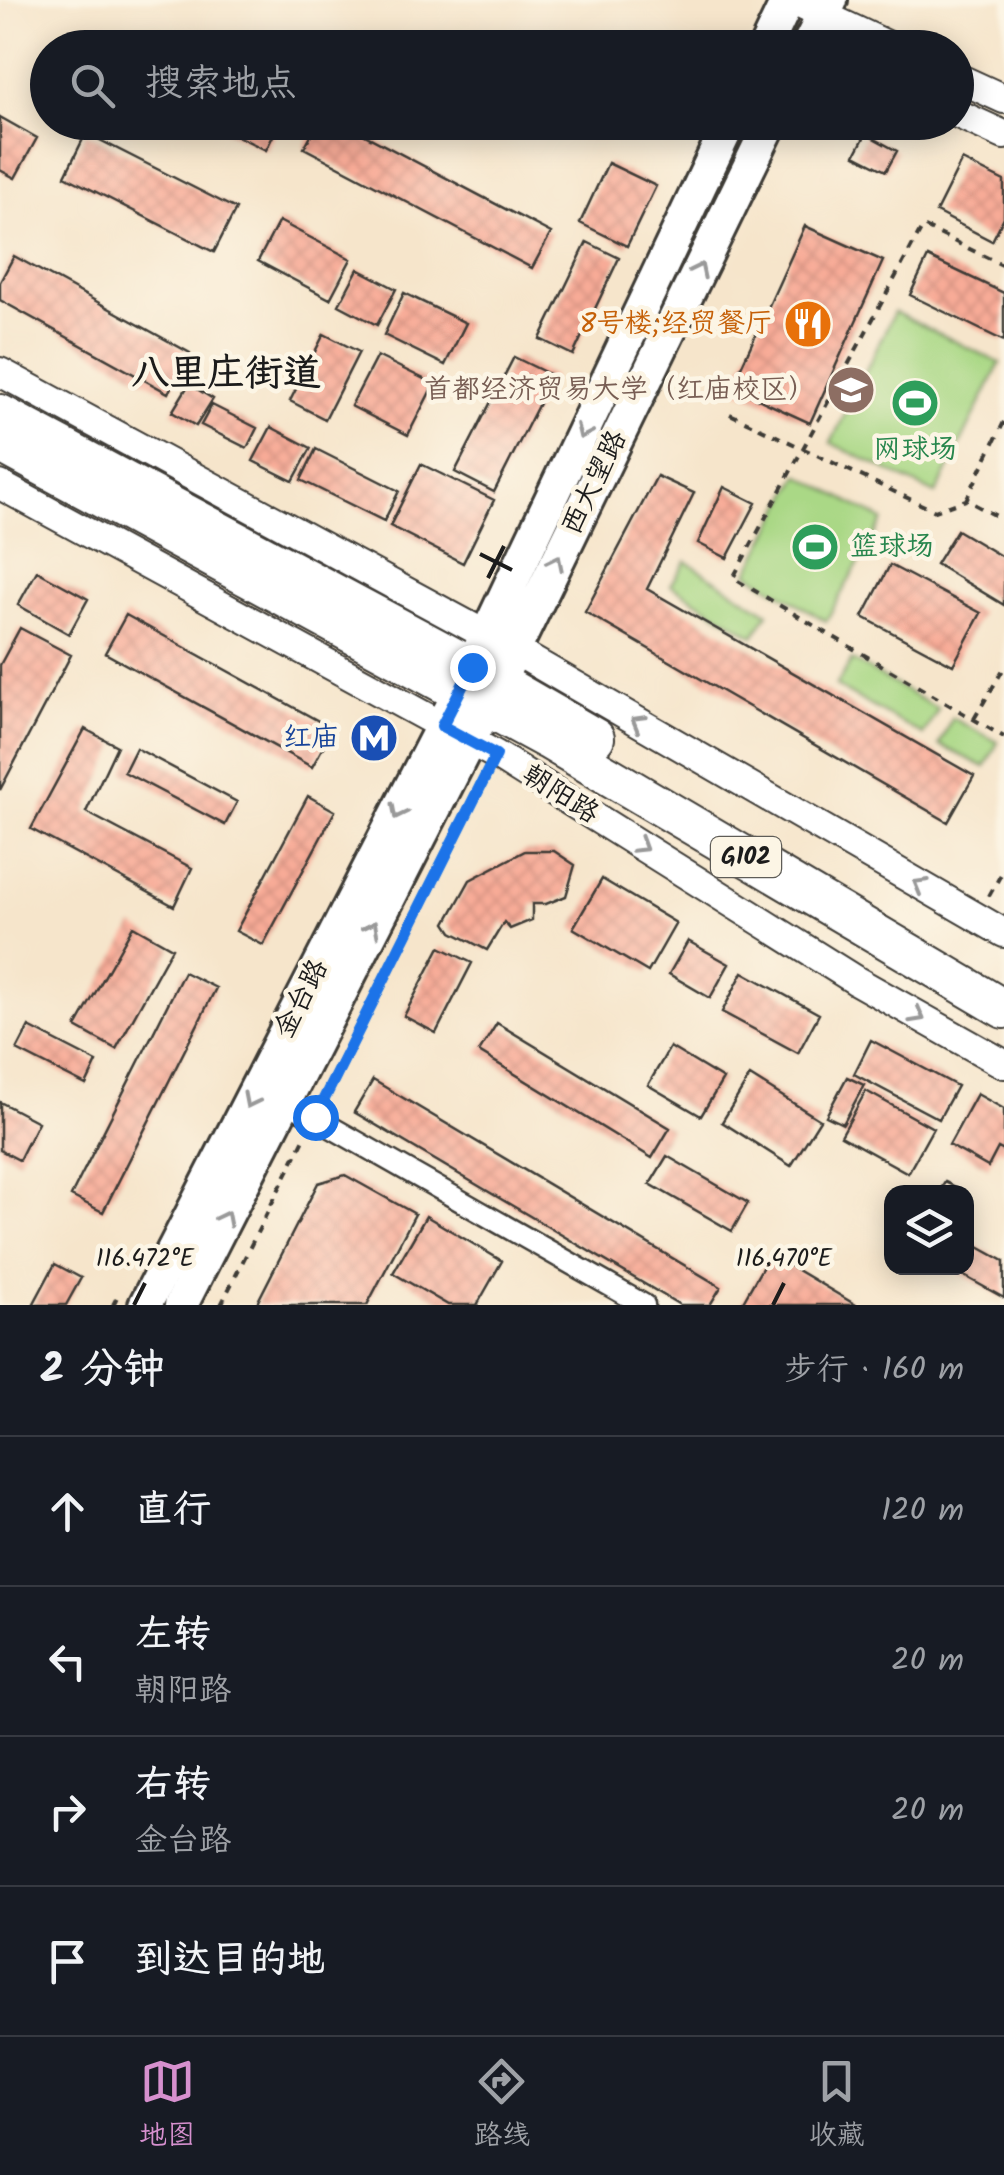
<!DOCTYPE html>
<html lang="zh">
<meta charset="utf-8">
<style>
:root{--surface:#171b24;--page:#20242c;--text:#f1f3f6;--muted:#9ea1a6;--line:#363941;--accent:#d690ce}
body{margin:0;font-family:Kalam,"LXGW WenKai TC",sans-serif;background:var(--page);color:var(--text)}
.controls{position:absolute;right:30px;bottom:30px;display:grid;overflow:hidden;border-radius:20px;box-shadow:0 5px 25px #0003}
.controls button{width:90px;height:90px;display:grid;place-items:center;padding:0;border:0;border-bottom:2px solid var(--line);background:var(--surface);color:var(--text);font:50px sans-serif}
.stop{position:absolute;width:30px;height:30px;margin:-22px;border:8px solid #1a73e8;border-radius:50%;background:#fff}
.stop.end{background:#1a73e8;border-color:#fff;box-shadow:0 2px 10px #0008}
.list{margin:0;padding:0;list-style:none}
h2{display:flex;justify-content:space-between;align-items:center;height:130px;margin:0;padding:0 40px;font-size:42px}
h2 small{font-size:32px;font-weight:400;color:var(--muted)}
.list li{display:grid;grid-template-columns:65px 1fr auto;gap:30px;align-items:center;box-sizing:border-box;height:150px;padding:0 40px;border-top:2px solid var(--line)}
.list b{display:block;font-size:38px;white-space:nowrap}
.list p{margin:0;font-size:32px;white-space:nowrap;color:var(--muted)}
.list em{font-size:32px;font-style:normal;color:var(--muted)}
.icon{flex:none;width:55px;height:55px;fill:none;stroke:currentColor;stroke-width:2;stroke-linecap:round;stroke-linejoin:round}
.map{position:relative;flex:none;width:1004px;height:1305px;overflow:hidden}
.search{position:absolute;background:var(--surface);box-shadow:0 5px 25px #0003;left:30px;right:30px;top:30px;height:110px;display:flex;align-items:center;gap:25px;box-sizing:border-box;padding:0 35px;border-radius:55px;color:var(--muted);font-size:38px}
.sheet{height:730px;background:var(--surface)}
nav{display:flex;justify-content:space-around;align-items:center;box-sizing:border-box;height:140px;border-top:2px solid var(--line);background:var(--surface);font-size:28px;color:var(--muted)}
nav a{display:grid;justify-items:center;gap:5px}
nav .on{color:var(--accent)}
.map>svg:first-child{display:block}
.grass{fill:#aad886;stroke:#637a51;stroke-width:2.5}
.building{fill:url(#building-cross-hatch)}
.lines{fill:none;stroke-linecap:round;stroke-linejoin:round}
.street-casing{stroke:#3d3a36;stroke-width:25}
.secondary-casing{stroke:#3d3a36;stroke-width:32}
.primary-casing{stroke:#3d3a36;stroke-width:38}
.highway-casing{stroke:#3d3a36;stroke-width:42}
.path{stroke:#3d3a36;stroke-width:4;stroke-dasharray:8 8;stroke-linecap:butt}
.street{stroke:#fff;stroke-width:20}
.secondary{stroke:#fff;stroke-width:28}
.primary{stroke:#fff;stroke-width:32}
.highway{stroke:#fff;stroke-width:38}
.oneway{stroke:#999}
.route{stroke:#1a73e8;stroke-width:12}
.ticks{fill:none;stroke:#1c1c1c;stroke-width:4}
.labels{text-anchor:middle;dominant-baseline:central;stroke-width:9;stroke-linejoin:round;paint-order:stroke}
.shield{fill:#fcf5e5;stroke:#5f5d58;stroke-width:2.5}
.shield-label{font-size:25px;font-weight:bold;fill:#1c1c1c}
.food-label{font-size:28px;fill:#c56008;stroke:#fcf5e5;text-anchor:end}
.education-label{font-size:28px;fill:#785e54;stroke:#fcf5e5;text-anchor:end}
.leisure-label{font-size:28px;fill:#27864d;stroke:#fcf5e5}
.street-label{font-size:28px;fill:#1c1c1c;stroke:#fcf5e5}
.transit-label{font-size:28px;fill:#164399;stroke:#fcf5e5;text-anchor:end}
.district-label{font-size:38px;font-weight:bold;fill:#1c1c1c;stroke:#fcf5e5}
.ticks-label{font-size:25px;text-anchor:middle;fill:#1c1c1c;stroke:#fcf5e5;stroke-width:9;stroke-linejoin:round;paint-order:stroke}
</style>
<div class="map">
<svg width="1004" height="1305" viewBox="0 0 1004 1305">
<defs>
<pattern id="building-cross-hatch" width="8" height="8" patternUnits="userSpaceOnUse" patternTransform="scale(2.5)"><rect width="8" height="8" fill="#f8ab97"/><path d="M0 0l8 8M0 8l8-8" fill="none" stroke="#d49382"/></pattern>
</defs>
<rect width="100%" height="100%" fill="#fcf5e5"/>
<filter id="ink" filterUnits="userSpaceOnUse"><feTurbulence type="fractalNoise" baseFrequency=".01" numOctaves="2"/><feDisplacementMap in="SourceGraphic" scale="20" xChannelSelector="R" yChannelSelector="G"/><feConvolveMatrix kernelMatrix="1 2 1 2 8 2 1 2 1" color-interpolation-filters="sRGB"/></filter>
<filter id="wash" filterUnits="userSpaceOnUse"><feTurbulence type="fractalNoise" baseFrequency=".0048" numOctaves="4" result="noise"/><feDisplacementMap in="SourceGraphic" scale="40" xChannelSelector="R" yChannelSelector="G"/><feGaussianBlur stdDeviation="2.25" result="paint"/><feColorMatrix in="noise" values="0 0 0 0 0 0 0 0 0 0 0 0 0 0 0 0 0 1.4 0 .05"/><feComposite in="paint" operator="in"/></filter>
<g filter="url(#wash)">
<rect width="100%" height="100%" fill="#f6e5cb"/>
<!-- grass -->
<path class="grass" d="M894,312L1000,363L936,494L831,443Z
M799,475L883,520L826,621L748,573Z
M686,561L768,613L754,636L671,585Z
M852,660L938,709L923,735L836,686Z
M952,718L998,742L985,767L939,745Z"/>
<g id="blocks">
<!-- building -->
<path class="building" d="M126,34L154,48H119Z
M0,117L37,138L15,178L0,170Z
M209,122H280L266,150Z
M318,122H340L551,233L532,268L304,148Z
M86,133L236,209L214,252L65,176Z
M866,134L897,151L886,171L855,155Z
M962,160L1004,181V217L992,241L936,212Z
M608,163L656,186L627,246L580,223Z
M279,221L351,259L330,299L258,261Z
M805,226L883,261L810,423L732,387Z
M587,242L619,258L573,355L540,339Z
M14,256L190,353L168,393L0,300V282Z
M928,257L1004,293V341L910,295Z
M358,269L396,289L377,325L339,305Z
M404,293L466,323L445,365L384,335Z
M324,334L359,352L325,419L290,401Z
M377,356L434,384L408,435L351,406Z
M514,357L553,376L494,492L455,472Z
M189,384L213,399L196,426L172,412Z
M212,405L257,428L247,448L201,425Z
M271,427L311,448L293,481L253,461Z
M316,449L399,491L384,521L301,480Z
M421,464L494,500L463,563L390,526Z
M657,476L694,493L647,589L974,776L948,822L585,612Z
M724,487L756,503L727,558L698,543Z
M957,530L1004,558V605L936,564Z
M890,565L981,613L953,665L863,617Z
M37,571L88,599L69,634L18,605Z
M126,615L333,729L312,767L105,653Z
M20,628L71,655L0,790V665Z
M85,729L117,746L86,812L192,868L174,906L31,829Z
M136,748L237,802L225,825L124,772Z
M308,796L335,811L263,945L236,931Z
M525,851H554L575,865L566,896L546,904H532V920L510,929L504,922L487,950L452,932L446,923L470,880Z
M602,879L676,923L648,972L573,928Z
M133,926L172,948L116,1049L76,1027Z
M688,941L729,964L710,998L669,974Z
M440,947L472,963L436,1033L404,1016Z
M184,972L216,988L103,1212L71,1196Z
M743,972L819,1014L798,1053L722,1012Z
M497,1023L670,1128L652,1158L479,1052Z
M29,1027L97,1062L86,1085L17,1050Z
M871,1040L957,1086L939,1119L854,1074Z
M670,1047L723,1079L701,1116L648,1085Z
M750,1076L820,1120L791,1166L722,1122Z
M847,1077L864,1085L843,1124L826,1116Z
M373,1080L721,1287L710,1305H680L354,1112Z
M866,1091L933,1128L908,1173L841,1136Z
M977,1094L1004,1109V1151L998,1148L988,1167L949,1145Z
M0,1102L38,1122L19,1160L0,1150Z
M667,1156L748,1203L732,1231L650,1184Z
M345,1175L415,1214L367,1305H256L318,1183Z
M945,1182L966,1192H939Z
M426,1216L502,1261L477,1305H448L393,1273Z
M966,1240L1004,1261V1298L950,1268H966Z
M770,1254L856,1305H741Z
M55,1264L81,1278L66,1305H33Z"/>
</g>
</g>
<g filter="url(#ink)">
<use href="#blocks" fill-opacity="0" stroke="#3d3a36" stroke-width="2.5"/>
<g class="lines">
<!-- street casing -->
<g class="street-casing">
<path id="street" d="M285,1101L644,1305"/>
</g>
<!-- secondary casing -->
<g class="secondary-casing">
<path id="secondary" d="M791,0L893,48
M956,77L1004,99
M956,113L1004,135
M0,372L514,650L1004,933
M0,485L496,755L855,980L1004,1064"/>
</g>
<!-- primary casing -->
<g class="primary-casing">
<path id="primary" d="M765,48L788,0
M807,48L831,0
M145,1305L459,693L730,122
M181,1305L487,706L771,122"/>
</g>
<!-- highway casing -->
<g class="highway-casing">
<path id="highway" d="M0,414L472,667L595,738
M0,443L548,740L1004,1009"/>
</g>
<!-- path -->
<path class="path" d="M1004,266L923,226L733,578L1004,737
M730,414L935,511L966,500
M1004,422L966,500L1004,520
M974,719L1004,668
M989,896L1004,869
M324,1100L485,777
M113,1305L119,1293
M221,1305L306,1135"/>
<!-- street -->
<use href="#street" class="street"/>
<!-- secondary -->
<use href="#secondary" class="secondary"/>
<!-- primary -->
<use href="#primary" class="primary"/>
<!-- highway -->
<use href="#highway" class="highway"/>
</g>
<!-- one-way arrows -->
<defs><path id="oneway-chevron" d="M-2-3.5L2.5 0L-2 3.5" fill="none" stroke-width="1.6" stroke-linecap="round" stroke-linejoin="round" transform="scale(2.5)"/></defs>
<g class="oneway">
<use href="#oneway-chevron" transform="translate(699 270) rotate(-64)"/>
<use href="#oneway-chevron" transform="translate(583 432) rotate(115)"/>
<use href="#oneway-chevron" transform="translate(556 562) rotate(-64)"/>
<use href="#oneway-chevron" transform="translate(638 722) rotate(-150)"/>
<use href="#oneway-chevron" transform="translate(398 812) rotate(117)"/>
<use href="#oneway-chevron" transform="translate(641 846) rotate(32)"/>
<use href="#oneway-chevron" transform="translate(920 885) rotate(-150)"/>
<use href="#oneway-chevron" transform="translate(372 928) rotate(-63)"/>
<use href="#oneway-chevron" transform="translate(918 1016) rotate(29)"/>
<use href="#oneway-chevron" transform="translate(250 1101) rotate(117)"/>
<use href="#oneway-chevron" transform="translate(225 1218) rotate(-63)"/>
</g>
</g>
<g class="lines" filter="url(#ink)">
<!-- route -->
<path class="route" d="M315,1117L496,755L442,726L472,667"/>
</g>
<!-- ticks -->
<path class="ticks" d="M480,554L512,570M488,578L504,546M134,1305L145,1283M773,1305L784,1283"/>
<!-- icons -->
<defs>
<g id="restaurant-disc" transform="scale(2.5)"><circle r="9.5" fill="#e8710a" stroke="#fcf5e5"/><path d="M-5-6h1v4h1v-4h1v4h1v-4h1v5L-1.5 .5V6h-2V.5L-5-1ZM5-6V6H3V1.5H1.5Q1.5-4 5-6Z" fill="#fff"/></g>
<g id="university-disc" transform="scale(2.5)"><circle r="9.5" fill="#8d6e63" stroke="#fcf5e5"/><path d="M0-5L7-2L0 1L-7-2ZM-4 1L0 2.5L4 1V4Q0 6-4 4Z" fill="#fff"/></g>
<g id="stadium-disc" transform="scale(2.5)"><circle r="9.5" fill="#2e9e5b" stroke="#fcf5e5"/><path d="M0-5a6.5 5 0 1 0 0 10a6.5 5 0 1 0 0-10ZM-3.5-1.8h7v3.6h-7Z" fill="#fff"/></g>
<g id="metro-disc" transform="scale(2.5)"><circle r="9.5" fill="#1a4fb4" stroke="#fcf5e5"/><path d="M-5.5 5V-5H-3L0 0L3-5H5.5V5H3V-.5L0 4L-3-.5V5Z" fill="#fff"/></g>
</defs>
<g fill-rule="evenodd">
<use href="#restaurant-disc" x="808" y="324"/>
<use href="#university-disc" x="851" y="390"/>
<use href="#stadium-disc" x="915" y="403"/>
<use href="#stadium-disc" x="815" y="547"/>
<use href="#metro-disc" x="374" y="738"/>
</g>
<g class="labels">
<!-- shield labels -->
<rect class="shield" x="711" y="837" width="70" height="40" rx="8"/>
<g class="shield-label">
<text x="746" y="857">G102</text>
</g>
<!-- food labels -->
<g class="food-label">
<text x="773" y="324">8号楼;经贸餐厅</text>
</g>
<!-- education labels -->
<g class="education-label">
<text x="816" y="390">首都经济贸易大学（红庙校区）</text>
</g>
<!-- leisure labels -->
<g class="leisure-label">
<text x="915" y="450">网球场</text>
<text x="850" y="547" text-anchor="start">篮球场</text>
</g>
<!-- street labels -->
<g class="street-label">
<text transform="translate(595 483) rotate(-64)">西大望路</text>
<text transform="translate(560 795) rotate(32)">朝阳路</text>
<text transform="translate(302 999) rotate(-63)">金台路</text>
</g>
<!-- transit labels -->
<g class="transit-label">
<text x="339" y="738">红庙</text>
</g>
<!-- district labels -->
<g class="district-label">
<text x="226" y="375">八里庄街道</text>
</g>
</g>
<g class="ticks-label">
<text x="145" y="1266">116.472°E</text>
<text x="784" y="1266">116.470°E</text>
</g>
</svg>
<div class="controls">
<button><svg class="icon" aria-label="layers" viewBox="0 0 24 24"><path d="M12 4l9 5-9 5-9-5zM3 14l9 5 9-5"/></svg></button>
</div>
<div class="stop" style="left:315px;top:1117px"></div>
<div class="stop end" style="left:472px;top:667px"></div>
<div class="search"><svg class="icon" aria-label="search" viewBox="0 0 24 24"><circle cx="10" cy="10" r="6"/><path d="M15 15l6 6"/></svg>搜索地点</div>
</div>
<section class="sheet">
<h2>2 分钟<small>步行 · 160 m</small></h2>
<ul class="list">
<li><svg class="icon" aria-label="ahead" viewBox="0 0 24 24"><path d="M12 20V5M6 11l6-6 6 6"/></svg><div><b>直行</b></div><em>120 m</em></li>
<li><svg class="icon" aria-label="left" viewBox="0 0 24 24"><path d="M17 20v-9H6M10 6l-5 5 5 5"/></svg><div><b>左转</b><p>朝阳路</p></div><em>20 m</em></li>
<li><svg class="icon" aria-label="right" viewBox="0 0 24 24"><path d="M7 20v-9h11M14 6l5 5-5 5"/></svg><div><b>右转</b><p>金台路</p></div><em>20 m</em></li>
<li><svg class="icon" aria-label="arrive" viewBox="0 0 24 24"><path d="M6 21V4h12l-3 4 3 4H6"/></svg><div><b>到达目的地</b></div></li>
</ul>
</section>
<nav>
<a class="on"><svg class="icon" aria-label="map" viewBox="0 0 24 24"><path d="M3 6l6-2 6 2 6-2v14l-6 2-6-2-6 2zM9 4v14M15 6v14"/></svg>地图</a>
<a><svg class="icon" aria-label="directions" viewBox="0 0 24 24"><path d="M12 3l9 9-9 9-9-9zM9 14v-3h6M13 9l2 2-2 2"/></svg>路线</a>
<a><svg class="icon" aria-label="saved" viewBox="0 0 24 24"><path d="M7 4h10v16l-5-4-5 4z"/></svg>收藏</a>
</nav>
